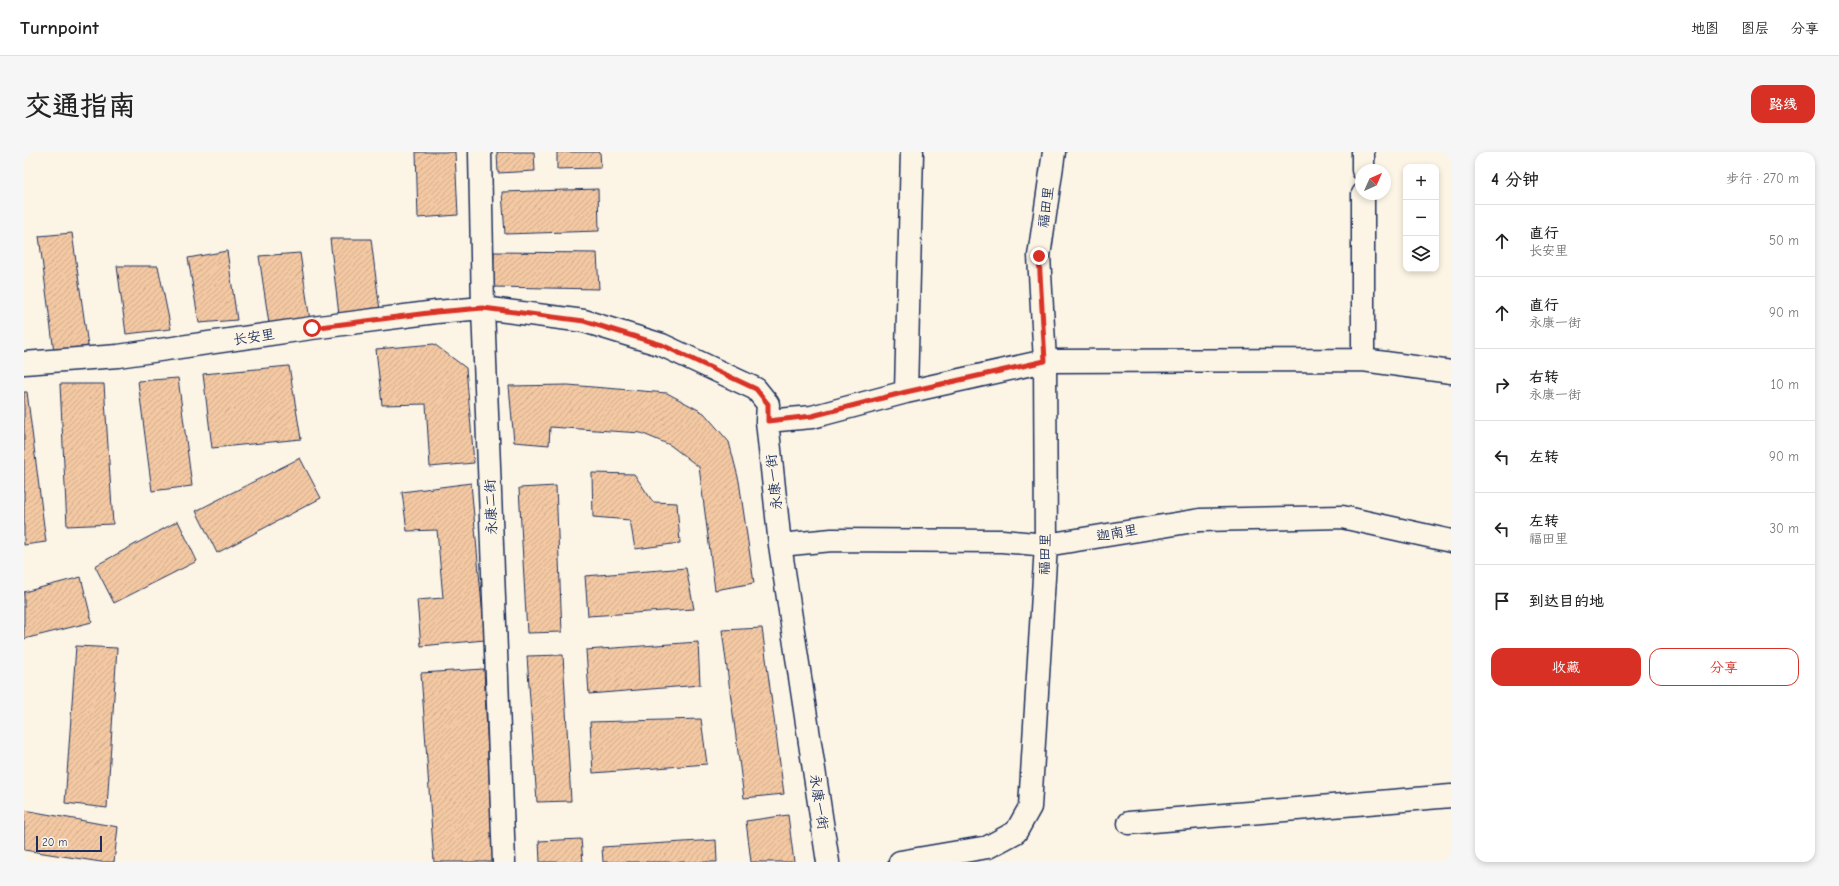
<!DOCTYPE html>
<html lang="zh">
<meta charset="utf-8">
<style>
:root{--surface:#fff;--page:#f6f6f6;--text:#222;--muted:#767676;--line:#e0e0e0;--accent:#d93025}
body{margin:0;font-family:"Comic Neue","LXGW WenKai TC",sans-serif;background:var(--page);color:var(--text)}
.controls{position:absolute;right:12px;top:12px;display:grid;overflow:hidden;border-radius:8px;box-shadow:0 2px 6px #0003}
.controls button{width:36px;height:36px;display:grid;place-items:center;padding:0;border:0;border-bottom:1px solid var(--line);background:var(--surface);color:var(--text);font:20px sans-serif}
.compass{position:absolute;left:1331px;top:12px;width:36px;height:36px;border-radius:50%;background:var(--surface);box-shadow:0 2px 6px #0003;rotate:45deg}
.scale{position:absolute;left:12px;bottom:10px;width:66px;box-sizing:border-box;padding-left:4px;border:2px solid #1b2f5e;border-top:0;font-size:11px;line-height:14px;white-space:nowrap;color:#1b2f5e;-webkit-text-stroke:3px #fcf5e5;paint-order:stroke}
.stop{position:absolute;width:12px;height:12px;margin:-9px;border:3px solid #d93025;border-radius:50%;background:#fff}
.stop.end{background:#d93025;border-color:#fff;box-shadow:0 1px 4px #0008}
.list{margin:0;padding:0;list-style:none}
h2{display:flex;justify-content:space-between;align-items:center;height:52px;margin:0;padding:0 16px;font-size:17px}
h2 small{font-size:13px;font-weight:400;color:var(--muted)}
.list li{display:grid;grid-template-columns:26px 1fr auto;gap:12px;align-items:center;box-sizing:border-box;height:72px;padding:0 16px;border-top:1px solid var(--line)}
.list b{display:block;font-size:15px;white-space:nowrap}
.list p{margin:0;font-size:13px;white-space:nowrap;color:var(--muted)}
.list em{font-size:13px;font-style:normal;color:var(--muted)}
.actions{display:flex;gap:8px;padding:12px 16px}
.actions a{flex:1;padding:9px 0;border:1px solid var(--accent);border-radius:12px;text-align:center;font-size:14px;color:var(--accent)}
.actions .main{background:var(--accent);color:#fff}
.icon{flex:none;width:22px;height:22px;fill:none;stroke:currentColor;stroke-width:2;stroke-linecap:round;stroke-linejoin:round}
.map{position:relative;flex:none;width:1427px;height:710px;overflow:hidden;border-radius:12px}
header{display:flex;align-items:center;gap:24px;box-sizing:border-box;height:56px;padding:0 20px;background:var(--surface);border-bottom:1px solid var(--line)}
header strong{font-size:19px}
nav{display:flex;gap:22px;margin-inline-start:auto;font-size:14px}
.intro{display:flex;align-items:center;justify-content:space-between;box-sizing:border-box;height:96px;padding:0 24px}
h1{margin:0;font-size:28px}
.button{padding:10px 18px;border-radius:12px;background:var(--accent);color:#fff;font-size:14px;font-weight:700}
main{display:flex;gap:24px;padding:0 24px}
aside{flex:1;background:var(--surface);border-radius:12px;box-shadow:0 2px 6px #0003}
.map>svg:first-child{display:block}
.building{fill:url(#building-hatch);stroke:#1b2f5e}
.lines{fill:none;stroke-linecap:round;stroke-linejoin:round}
.street-casing{stroke:#1b2f5e;stroke-width:25}
.street{stroke:#fcf5e5;stroke-width:22}
.route{stroke:#d93025;stroke-width:5}
.labels{text-anchor:middle;dominant-baseline:central;stroke-width:3.5;stroke-linejoin:round;paint-order:stroke}
.street-label{font-size:14px;fill:#1b2f5e;stroke:#fcf5e5}
</style>
<header>
<strong>Turnpoint</strong>
<nav><a>地图</a><a>图层</a><a>分享</a></nav>
</header>
<div class="intro"><h1>交通指南</h1><a class="button">路线</a></div>
<main>
<div class="map">
<svg width="1427" height="710" viewBox="0 0 1427 710">
<defs>
<pattern id="building-hatch" width="6" height="6" patternUnits="userSpaceOnUse"><rect width="6" height="6" fill="#f3c8a2"/><path d="M-1 1l2-2M0 6l6-6M5 7l2-2" fill="none" stroke="#d0ac8e"/></pattern>
</defs>
<rect width="100%" height="100%" fill="#fcf5e5"/>
<filter id="ink" filterUnits="userSpaceOnUse"><feTurbulence type="fractalNoise" baseFrequency=".025" numOctaves="2"/><feDisplacementMap in="SourceGraphic" scale="8" xChannelSelector="R" yChannelSelector="G"/><feConvolveMatrix kernelMatrix="1 2 1 2 8 2 1 2 1" color-interpolation-filters="sRGB"/></filter>
<g filter="url(#ink)">
<!-- building -->
<path class="building" d="M392,0H431L434,63L394,66Z
M473,0H510L511,19L474,21Z
M533,0H576L577,16L533,17Z
M574,37L575,79L481,82L478,40Z
M48,81L64,194L30,200L15,84Z
M306,87H347L356,159L315,163Z
M203,99L213,168L175,171L164,106Z
M470,100L573,101L575,137L469,135Z
M276,101L286,169L245,172L235,104Z
M93,114H134L147,177L102,182Z
M410,192L442,216L450,311L406,315L402,252L358,253L352,197Z
M265,214L277,287L188,296L179,222Z
M154,226L168,334L128,339L114,229Z
M36,232H80L89,372L43,374Z
M544,233L643,241L680,261L705,290L715,329L730,431L691,438L675,315L646,293L617,281L526,275L525,293L490,290L485,234Z
M0,240H3L22,390L0,393Z
M276,306L297,346L193,401L172,359Z
M568,321L610,322L629,350L653,351L656,391L611,397L606,368L569,365Z
M447,331L461,488L397,494L393,448L419,446L413,378L383,379L378,340Z
M532,334L538,480L503,481L495,336Z
M154,369L173,409L90,451L71,414Z
M662,416L670,457L564,464L561,424Z
M57,425L68,470L0,487V440Z
M738,476L760,642L720,646L698,478Z
M674,490L676,533L565,542L562,498Z
M52,494L93,496L83,656L41,651Z
M539,503L547,649L513,650L503,504Z
M460,517L469,710H410L397,521Z
M677,567L683,612L569,621L566,570Z
M0,658L94,675L90,710H77L0,698Z
M764,663L770,710H727L722,669Z
M557,687L559,710H516L515,689Z
M692,688L693,710H579L578,695Z"/>
<g class="lines">
<!-- street casing -->
<g class="street-casing">
<path id="street" d="M456,0L459,156L480,710
M1339,0V18
M1339,42V208
M0,211L94,204L288,176L412,160L459,156L560,169L638,193L732,237L744,252L743,269L756,393L804,710
M882,240L888,0
M743,269L788,265L882,240L1021,209L1339,208L1427,220
M756,393L808,388L978,389L1022,393L1176,368L1318,365L1427,389
M1105,671L1427,644
M876,710L964,695L992,680L1006,655L1022,393L1021,209L1015,104L1030,0"/>
</g>
<!-- street -->
<use href="#street" class="street"/>
</g>
</g>
<g class="lines" filter="url(#ink)">
<!-- route -->
<path class="route" d="M288,176L412,160L459,156L560,169L638,193L732,237L744,252V269L788,264L882,240L1021,209L1015,104"/>
</g>
<g class="labels">
<!-- street labels -->
<g class="street-label">
<text transform="translate(1022 55) rotate(-82)">福田里</text>
<text transform="translate(230 185) rotate(-8)">长安里</text>
<text transform="translate(750 330) rotate(-96)">永康一街</text>
<text transform="translate(467 355) rotate(-92)">永康二街</text>
<text transform="translate(1093 381) rotate(-9)">迦南里</text>
<text transform="translate(1021 402) rotate(-88)">福田里</text>
<text transform="translate(795 650) rotate(81)">永康一街</text>
</g>
</g>
</svg>
<div class="controls">
<button>+</button>
<button>−</button>
<button><svg class="icon" aria-label="layers" viewBox="0 0 24 24"><path d="M12 4l9 5-9 5-9-5zM3 14l9 5 9-5"/></svg></button>
</div>
<svg class="compass" viewBox="-18 -18 36 36"><path d="M0-13l5 13h-10z" fill="#e53935"/><path d="M0 13l5-13h-10z" fill="#767676"/></svg>
<div class="scale">20 m</div>
<div class="stop" style="left:288px;top:176px"></div>
<div class="stop end" style="left:1015px;top:104px"></div>
</div>
<aside>
<h2>4 分钟<small>步行 · 270 m</small></h2>
<ul class="list">
<li><svg class="icon" aria-label="ahead" viewBox="0 0 24 24"><path d="M12 20V5M6 11l6-6 6 6"/></svg><div><b>直行</b><p>长安里</p></div><em>50 m</em></li>
<li><svg class="icon" aria-label="ahead" viewBox="0 0 24 24"><path d="M12 20V5M6 11l6-6 6 6"/></svg><div><b>直行</b><p>永康一街</p></div><em>90 m</em></li>
<li><svg class="icon" aria-label="right" viewBox="0 0 24 24"><path d="M7 20v-9h11M14 6l5 5-5 5"/></svg><div><b>右转</b><p>永康一街</p></div><em>10 m</em></li>
<li><svg class="icon" aria-label="left" viewBox="0 0 24 24"><path d="M17 20v-9H6M10 6l-5 5 5 5"/></svg><div><b>左转</b></div><em>90 m</em></li>
<li><svg class="icon" aria-label="left" viewBox="0 0 24 24"><path d="M17 20v-9H6M10 6l-5 5 5 5"/></svg><div><b>左转</b><p>福田里</p></div><em>30 m</em></li>
<li><svg class="icon" aria-label="arrive" viewBox="0 0 24 24"><path d="M6 21V4h12l-3 4 3 4H6"/></svg><div><b>到达目的地</b></div></li>
</ul>
<div class="actions"><a class="main">收藏</a><a>分享</a></div>
</aside>
</main>
